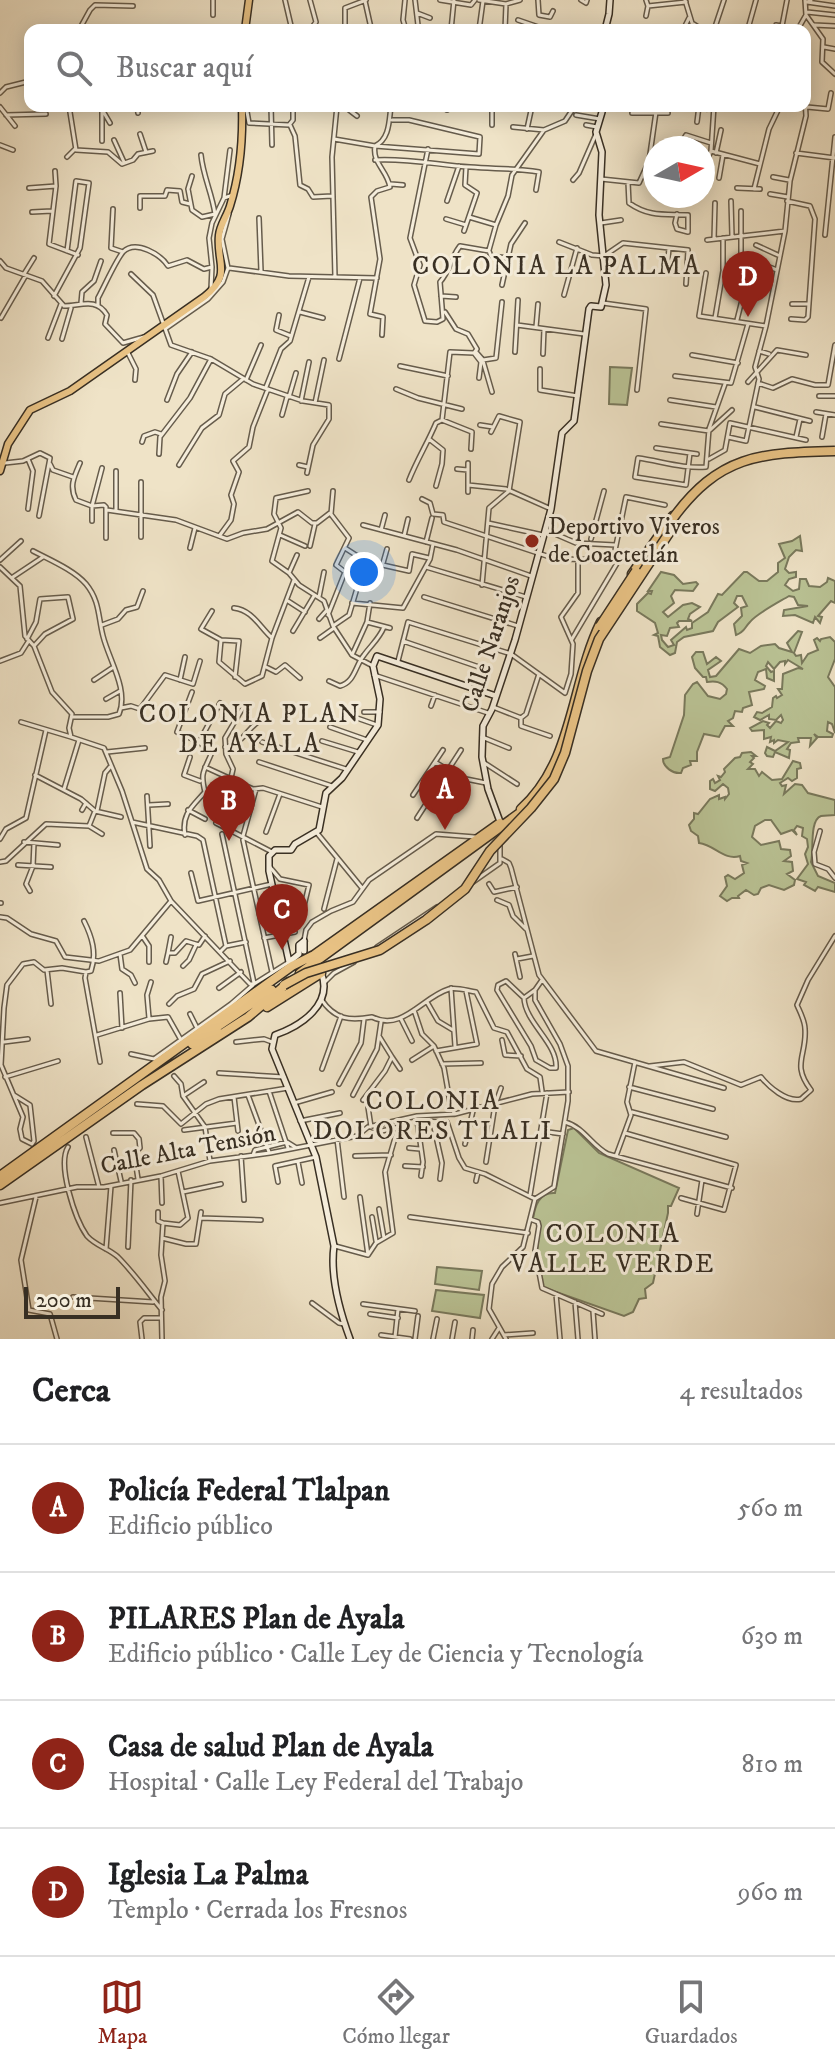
<!DOCTYPE html>
<html lang="es">
<meta charset="utf-8">
<style>
:root{--surface:#fff;--page:#f2f2f2;--text:#202124;--muted:#757577;--line:#e0e0e0;--accent:#8f2418}
body{margin:0;font-family:"IM FELL DW Pica",serif;background:var(--page);color:var(--text)}
.compass{position:absolute;left:643px;top:136px;width:72px;height:72px;border-radius:50%;background:var(--surface);box-shadow:0 4px 20px #0003;rotate:81deg}
.scale{position:absolute;left:24px;bottom:20px;width:96px;box-sizing:border-box;padding-left:8px;border:4px solid #382f23;border-top:0;font-size:22px;line-height:28px;white-space:nowrap;color:#382f23;-webkit-text-stroke:6px #f5eddb;paint-order:stroke}
.you{position:absolute;left:364px;top:572px;width:28px;height:28px;margin:-20px;border:6px solid #fff;border-radius:50%;background:#1a73e8;box-shadow:0 0 0 12px #1a73e833}
.badge{display:grid;place-items:center;width:52px;height:52px;border-radius:50%;background:var(--accent);color:#fff;font-size:26px;font-weight:700}
.pin{position:absolute;translate:-50% -66px;filter:drop-shadow(0 2px 4px #0008)}
.pin::after{content:'';position:absolute;top:42px;width:28px;height:24px;background:inherit;clip-path:polygon(0 0,100% 0,50% 100%)}
.list{margin:0;padding:0;list-style:none}
h2{display:flex;justify-content:space-between;align-items:center;height:104px;margin:0;padding:0 32px;font-size:34px}
h2 small{font-size:26px;font-weight:400;color:var(--muted)}
.list li{display:grid;grid-template-columns:52px 1fr auto;gap:24px;align-items:center;box-sizing:border-box;height:128px;padding:0 32px;border-top:2px solid var(--line)}
.list b{display:block;font-size:30px;white-space:nowrap}
.list p{margin:0;font-size:26px;white-space:nowrap;color:var(--muted)}
.list em{font-size:26px;font-style:normal;color:var(--muted)}
.icon{flex:none;width:44px;height:44px;fill:none;stroke:currentColor;stroke-width:2;stroke-linecap:round;stroke-linejoin:round}
.map{position:relative;flex:none;width:835px;height:1339px;overflow:hidden}
.search{position:absolute;background:var(--surface);box-shadow:0 4px 20px #0003;left:24px;right:24px;top:24px;height:88px;display:flex;align-items:center;gap:20px;box-sizing:border-box;padding:0 28px;border-radius:16px;color:var(--muted);font-size:30px}
.sheet{height:616px;background:var(--surface)}
nav{display:flex;justify-content:space-around;align-items:center;box-sizing:border-box;height:112px;border-top:2px solid var(--line);background:var(--surface);font-size:22px;color:var(--muted)}
nav a{display:grid;justify-items:center;gap:4px}
nav .on{color:var(--accent)}
.map>svg:first-child{display:block}
.green{fill:#bac395;stroke:#79795c;stroke-width:2}
.lines{fill:none;stroke-linecap:round;stroke-linejoin:round}
.street-casing{stroke:#665c4c;stroke-width:6}
.secondary-casing{stroke:#382f23;stroke-width:8}
.primary-casing{stroke:#382f23;stroke-width:9}
.highway-casing{stroke:#382f23;stroke-width:11}
.street{stroke:#f5eddb;stroke-width:3}
.secondary{stroke:#f5eddb;stroke-width:5}
.primary{stroke:#e8c284;stroke-width:6}
.highway{stroke:#e8c284;stroke-width:8}
.highway-bridge-casing{stroke:#382f23;stroke-width:11;stroke-linecap:butt}
.highway-bridge{stroke:#e8c284;stroke-width:8}
.poi-dot{fill:#8f2418;stroke:#f5eddb;stroke-width:3}
.labels{text-anchor:middle;dominant-baseline:central;stroke-width:6;stroke-linejoin:round;paint-order:stroke}
.poi-label{font-size:24px;fill:#382f23;stroke:#f5eddb;text-anchor:start}
.street-label{font-size:24px;fill:#382f23;stroke:#f5eddb}
.neighbourhood-label{font-size:26px;letter-spacing:2px;fill:#382f23;stroke:#f5eddb}
</style>
<div class="map">
<svg width="835" height="1339" viewBox="0 0 835 1339">
<rect width="100%" height="100%" fill="#efe3c7"/>
<filter id="stains"><feTurbulence type="fractalNoise" baseFrequency=".0025" numOctaves="4"/><feColorMatrix values="0 0 0 0 .2 0 0 0 0 .09 0 0 0 0 .02 0 0 0 .5 -.17"/></filter>
<radialGradient id="worn" r=".72"><stop offset=".6" stop-color="#630" stop-opacity="0"/><stop offset="1" stop-color="#630" stop-opacity=".3"/></radialGradient>
<!-- green -->
<path class="green" d="M610,367L632,368L627,405L609,404Z
M800,536L802,551L796,550L789,557L785,569L789,573L796,572V577L789,579L785,585L793,591L799,589L800,579H806L809,586L820,587L827,582L828,578L835,581V603L831,601L818,616L822,617L820,623L815,617L813,623L795,615L783,616L784,610L808,606L798,605L794,597L789,596C779,602 756,614 750,622C744,628 745,632 736,635L734,624L742,616L741,608L747,606L742,596H737L734,603L738,607L718,622L713,631L684,637L677,642L675,653L670,655L660,647L658,636L654,635L658,633L655,623L637,611V604L648,593L651,594L652,591H648L661,572L674,575L683,584L696,582L698,584L693,591L675,590L671,596L674,603L663,612L668,617L683,605L692,603L700,607L690,614L688,619L692,621H679L677,623L679,627L670,628L667,636L661,635L662,640L668,647L674,645L671,640L686,627L687,630L692,628V623L708,612L718,594L722,595L744,572H747L759,581H767L778,572V563L785,558L779,544L792,541Z
M798,631L802,632L794,653L796,656L801,655L802,663L808,654L818,650L814,640L817,638L820,641L821,639L830,637L835,642V659L828,677L835,687V733L832,724L828,722L827,731L833,734L832,737H818L814,734L817,738L810,746L811,738H798L799,742L791,743L787,749L790,750L789,758L775,752L773,757L767,756L765,753L767,747L775,751L788,742L778,740L774,743V740L770,742L771,737L764,739V730L752,731L750,728L763,721L769,723L767,725L770,728L776,721L781,723L783,720L781,715L776,720L769,719V715L760,720L754,717L757,712L762,713L772,707L773,698L776,696L777,698L782,695L778,689H782L783,674L798,668L803,669L788,660L785,664V661L780,662L774,669L768,662L766,666L771,672L774,671V681L767,678L766,669L758,672L755,680L765,686L764,689L749,692L752,705L743,708L742,712L735,711L733,718L728,721L733,726H725L719,737L704,734L697,752V761H690L691,765L683,768L681,773C673,774 663,767 663,759L670,757L684,715L685,695L693,684L697,682L708,696L720,699L726,694L727,689C721,681 715,681 707,682L706,677H703L695,668L692,657L696,652H703L707,664L716,657L721,661L708,670L710,677L716,676L739,649L750,653L761,646L775,644L779,648L792,652L787,643Z
M751,752L756,756H752L754,758L750,762L753,764L748,769H755L759,776L762,772L772,780L782,779L793,761L800,763L801,768L797,769V778L792,781L788,778L780,783L782,786L786,785L784,794L795,784L802,785L808,793L835,800V815C830,816 825,815 821,816C809,820 814,852 811,862L818,876L835,883V892L818,887L815,891L804,885L806,882L797,879L808,864L805,854L808,847L807,839L802,836L803,828L797,826L794,830L797,835L792,830L781,834L771,820H765L755,826L752,837L761,845L779,841L781,849L790,850L791,856L784,861L792,862L793,871L787,874L795,880L794,885L784,890L769,885L761,888L758,894L754,895L746,890L738,896L739,898H732L727,901L720,896L727,886L725,877L728,875L735,879L744,873L742,865L747,863L741,861L740,856C724,861 715,845 699,843L698,836L691,831L689,825L694,819V813L698,814L710,799L719,795V799L725,797V799L729,794L728,788L723,784L715,791L710,789V781L713,779L715,783L720,780L718,776L721,777L725,772L724,769L735,758L740,757L742,753Z
M574,1128L599,1153L679,1188L671,1206H668V1213L653,1283L645,1289L646,1298L639,1299L633,1312L624,1316L542,1287L537,1252L540,1222L533,1219C535,1206 539,1192 555,1193L568,1130Z
M437,1267L482,1271L479,1290L435,1284Z
M436,1290L484,1295L480,1318L432,1311Z"/>
<g class="lines">
<!-- street casing -->
<g class="street-casing">
<path id="street" d="M213,0V15
M285,0L292,30
M405,0L403,20L406,30
M415,0L418,25
M440,0L471,5L475,0
M479,0L506,4L520,0
M538,0L539,15L550,17L553,11
M581,0L586,3L587,0
M646,0L648,6L686,2
M685,0L692,23L703,30
M805,0L806,15L823,39L822,62L835,74
M809,0H811
M365,1L371,28
M807,2L835,6
M807,12L835,15
M417,13L430,18
M646,16L648,6
M518,20L547,30
M749,25L756,0
M776,25L798,29
M814,25L835,26
M782,26L787,0
M798,29L806,15
M79,30L90,10L95,5L133,6
M310,30L316,22L310,0
M345,30V8L366,0
M451,30L454,0
M479,30L483,1
M505,30L506,4
M683,30L689,18
M714,30L724,0
M824,47L835,49
M0,93L6,87L30,81
M69,106L76,150L108,152L122,164L133,160L138,154L153,151
M100,106L110,123
M137,106L138,113
M246,106L249,123L289,125L293,120V106
M271,106L272,145
M344,106L357,116
M0,107L15,126
M807,107L828,109L831,93
M707,109L711,106
M447,110V106
M102,112V141
M632,113H668
M6,115L46,114
M576,115L600,119
M697,122L699,106
M290,125L295,136L300,185L308,189L313,197L332,196
M492,125V106
M586,125L597,127
M513,127L544,130
M527,129L532,106
M140,134L146,152
M334,139L375,146L479,154L480,137L409,120H392
M114,140L124,162
M0,145L13,150
M678,148L686,135L711,143
M428,149L410,238L420,265L414,285L425,321L437,322L443,319L440,282C450,271 451,257 460,246L489,251L491,256L508,258
M711,151L760,164
M716,153L721,130
M796,153L835,158
M201,155C203,176 212,193 215,214
M67,157L75,149
M375,160C407,158 439,165 470,167C495,169 513,168 539,172L536,190
M703,169L711,151L714,106
M55,171L56,186L49,244L78,255
M192,176L188,189L192,210L202,217L215,214
M773,177L789,180
M719,178L723,155
M601,179L639,183L649,161L656,112
M573,180L579,173L596,134
M628,182L629,203C649,217 664,214 688,215V232L677,229L675,223L677,214
M391,184L403,185
M29,188L56,186
M737,188L760,189
M754,189L769,129L780,106
M770,194L788,197
M224,198L230,150
M447,201L459,166
M731,201L732,236
M787,201L810,206L815,219L808,317L805,320L791,319
M140,208V196H165L167,190L180,191L182,202L190,204
M113,209L111,248L123,252
M741,211V267
M32,212L52,211
M469,217L496,225
M259,218L261,271
M446,219L466,225
M601,223L621,220
M464,231L477,193L465,185L466,167
M825,235L835,137
M723,238V269
M714,239L715,203
M707,240L785,231
M559,242L592,255L604,256L623,243L688,250L686,284
M756,245L780,256
M489,250L496,225L508,196L512,175L544,130L565,121L575,106
M751,260L777,270
M0,261L6,268L42,281L64,306C81,306 96,297 107,315L105,324L123,343L144,337
M229,268L289,276L377,278
M667,271L669,248
M706,273L699,316L766,326
M24,274L34,258
M131,274L153,295L171,345L211,359L253,384L303,401L329,405V419L313,445L307,473
M335,277L332,157L337,106
M502,285L511,244L525,223
M211,289L212,267L209,238L212,223L224,198L233,195
M564,295L577,248
M54,296L80,248L89,183L76,181L67,251
M441,296L456,297
M81,303L82,292L94,281L101,261
M603,303L646,309L637,390
M792,304H809
M98,305V298C104,287 116,260 123,252C136,239 161,255 168,266L187,260L204,269L212,267
M300,312L323,318
M279,315L276,330L291,336
M1,318L26,275
M715,318L723,271
M737,320L745,288
M517,325L584,334
M536,327L538,304
M165,329L208,299L223,282L228,268L222,239L229,214
M382,335L383,317L370,314L380,259L371,197L377,191L390,187C387,170 372,163 375,146C390,139 389,120 391,106
M48,338L61,304
M62,339L71,308
M759,351L769,354
M476,352L483,360L496,358L502,302
M515,352L518,300
M128,353L136,369L135,380
M474,353L481,362L479,378
M543,354L544,329
M692,355L738,363
M339,359L360,278
M483,361L492,392
M400,366L448,376
M540,369V390L578,396
M675,376L731,383L748,324
M246,380L261,345
M748,382L777,350L806,355
M758,383L773,388L792,379L815,385H828L835,345
M266,387L281,349L290,341L309,277
M396,389L418,398L462,409
M819,396H835
M289,397L296,373
M167,400L177,374L192,352
M670,400L716,407
M301,401L309,362
M315,403L324,360
M755,407L810,421
M816,412L835,415
M282,415L287,397
M442,420L472,432L471,449
M661,424L709,431L732,410
M480,425L493,427
M728,437L746,441L759,379L755,367L766,326L785,231L790,181L806,116L805,98
M796,437L800,419
M822,437L826,414
M429,439L443,450L442,464L436,486
M142,442L144,436L155,432L161,434
M656,448L697,454
M690,453L686,485L635,477L638,458C660,461 684,469 706,467L709,429L725,384
M159,454L160,437L190,398L211,359
M28,459L33,471L28,509
M709,459L725,450L730,423L806,440
M5,463L23,461L40,453L50,458L39,516
M80,463C74,477 69,486 76,500L92,506L104,505L106,507V538
M50,464L53,470L73,477
M179,465L202,428L219,415L225,394L243,379
M299,465L308,467
M457,469L468,470
M116,471V510
M409,480C417,460 428,442 436,423L442,420L450,352L474,353L477,349L468,334L456,329L445,312
M468,485L506,489L551,509
M308,491L276,498L274,514L281,528L272,561L289,573L299,585L324,601L333,626L352,655L373,666
M468,492V463
M422,499L430,503L433,514L443,515L444,522L556,559L619,560
M107,510L176,520L227,539L243,533L267,529L298,512L312,523H317L330,513L349,538L336,565L345,572L328,615
M331,514L333,491
M92,521V506L102,468
M488,523L543,535
M363,525L457,550L531,576
M595,525L618,526
M381,530L385,515
M546,530L576,543L615,545
M220,535L231,520L234,504L231,495L239,472L233,461L249,447L253,427L268,389
M280,535L305,546
M404,536L408,519
M141,537V482
M591,539L604,491
M426,542L432,518
M310,546L315,524
M190,548L195,528
M345,548L365,561L409,571L412,554L429,558
M33,551C50,560 74,570 86,584C100,601 98,617 103,636C109,660 129,690 119,714L108,717H73
M0,560L21,541
M613,560L626,497L665,505
M383,563L387,549
M0,567L20,586L25,636L34,646L52,692L72,714L69,728L71,737L104,748L122,791L132,822L197,836L203,840L226,946
M426,567L526,597
M289,573L297,555
M13,577L43,557
M482,585L489,508L509,491L520,422L499,416L491,432
M319,597L324,572
M424,597L518,626
M288,601L305,612
M352,603L403,608L430,559L433,544
M234,608C252,610 259,626 272,638
M212,611L201,629L221,640L239,641L235,677
M319,619L327,610
M367,622L390,628
M102,625L118,619L126,610L137,607L143,591
M333,626L349,615L358,585
M293,631L314,596
M320,638L334,628
M27,639L36,622L40,599L68,597L73,619L45,634L34,646
M572,639L619,560
M221,640L219,662L245,684L262,676L272,638L294,580
M403,641L479,667
M352,655L367,622L370,603
M0,661L21,653L28,642
M398,661L408,622L511,654L565,693L571,674L573,644L561,617L578,593V559
M266,667L276,672L285,665L300,678
M374,675L488,713
M94,680L112,668
M180,680L185,657
M329,681L340,686C355,682 355,666 364,655C372,644 379,639 384,627
M192,692L177,732L199,742
M106,699L120,691
M431,706L435,695
M493,707L521,718
M121,708L131,706L140,709L165,675L193,684L200,661
M364,712H380
M354,717L377,725
M521,718L526,714L539,674
M521,718V726L550,736
M21,722L71,737
M330,727L367,740
M482,737L509,748
M322,741L358,752
M262,742L346,769
M225,747C244,745 247,725 265,718
M107,752L145,748
M190,757L184,775L200,781
M259,762L332,786
M435,762L461,778L486,783
M483,762L517,784
M205,767L253,789L263,788L322,807
M35,775L81,799L95,811L121,817
M231,778L233,769L226,754L225,738L244,706
M64,789L79,740
M205,792L232,801L226,826
M413,795L443,750
M147,796L150,846
M149,805L168,804
M82,810L86,803
M188,810L205,819
M97,811L105,773L110,767
M417,818L461,750
M132,822L147,869L159,880L171,901L250,984H254L289,962
M216,823L272,852
M89,826L95,811
M820,831L814,852L815,864L828,869L835,878
M266,832L280,794
M317,833L362,888
M222,834L254,983
M185,835C181,814 193,806 205,792C200,771 204,772 212,752L199,742L220,703
M243,836L256,789
M0,839L6,829L26,818L46,730
M243,840L272,972
M24,842L58,845
M502,859L509,863L511,868L539,975L596,1051L724,1088
M0,862L6,861L46,824L89,826L102,834
M18,865L51,867
M269,866L280,879L309,885L303,910
M191,873L198,901L272,884
M473,882L500,863V844
M489,884L494,892L517,887
M30,891L26,884L33,866L34,843
M497,900L509,905L513,916L526,929
M0,903H1
M324,909L337,859
M0,917L7,918L31,934L56,941L65,957L99,961L130,950L171,901
M84,921C92,937 97,953 91,971L86,972L85,978L100,1062
M143,937L149,946V962
M171,937L168,953H175L186,941L199,945L205,936
M264,938L295,932
M304,941L306,930L312,922L331,911L353,902L369,880L436,834L475,837
M377,947L437,907
M221,951L226,946L246,942
M120,954L122,969L131,975L135,983
M515,954L520,977
M517,959L533,956
M166,962L168,953
M183,966L189,960L196,945
M47,970L51,1004
M324,983L334,973L354,962
M219,988L241,972
M451,988L455,1046
M120,993L122,1028
M524,998L506,981L498,985L497,990L531,1046L536,1060L550,1068H556C558,1043 525,1023 524,998L535,990
M321,999C335,1020 350,1021 372,1017C403,1032 422,997 449,989C457,987 468,991 476,992L494,1028L507,1032L527,1069L540,1077L542,1091
M427,1002L438,1021L453,1030
M169,1004L177,996L194,989L202,974L230,961
M414,1010L422,1034L434,1046L444,1068L451,1108L455,1114
M190,1014L197,1028
M149,1018L147,995L151,982
M401,1019L412,1041
M97,1035L149,1019L168,1017L181,1040
M502,1040L505,1055L521,1056
M4,1042L28,1039
M236,1042L264,1039L272,1042
M436,1051L477,1044L466,991
M131,1054L154,1059L231,1004L253,985
M392,1057L400,1069
M412,1060L434,1046
M442,1064L481,1063
M650,1066L684,1062L741,1085L761,1077C768,1086 787,1103 801,1099C802,1098 810,1091 811,1090C791,1064 807,1056 805,1029C805,1021 800,1012 797,1005L808,980L835,936
M322,1069L341,1016
M219,1073L284,1077
M174,1076L181,1084L183,1096L205,1127L210,1161
M5,1077L58,1061
M339,1084L361,1043L364,1019
M629,1087L713,1109
M269,1091L288,1148
M14,1095L30,1105L34,1141L32,1144L22,1139L20,1129L23,1117L1,1065L4,1008L7,985L23,964L34,962L44,970L62,968L86,972
M248,1095L269,1152
M353,1095L377,1049L381,1022
M183,1096L204,1082
M234,1097L238,1131
M363,1100L385,1071L392,1057L379,1036
M294,1103L332,1092
M137,1104L163,1106L181,1124L206,1104L219,1099L288,1088
M368,1107L371,1127
M632,1112L726,1137
M417,1120L423,1162L421,1176
M300,1121L340,1113
M416,1121L447,1122L459,1158L465,1168L485,1174L535,1199
M565,1122C584,1127 592,1146 608,1154L732,1188
M433,1123L442,1163L440,1179
M184,1130L237,1123
M541,1131L563,1134
M113,1133H134L139,1139L140,1148L134,1153L138,1179
M373,1133L399,1127
M625,1133L736,1165L724,1210L681,1198
M86,1137L99,1187
M337,1139L344,1197
M465,1144L473,1111
M68,1147C57,1165 75,1219 87,1236C96,1246 108,1248 118,1257C134,1273 148,1293 162,1310
M409,1148L420,1149
M114,1150L121,1181
M253,1155L255,1150L287,1142L295,1147
M241,1156L244,1200
M355,1156L391,1155
M616,1156L631,1115L627,1102L635,1062
M298,1162L302,1183
M486,1162L495,1105L501,1088
M405,1166L423,1167
M161,1176L162,1203
M476,1181L478,1172
M278,1182L275,1166L316,1157
M183,1192L221,1184
M530,1195L547,1093
M36,1197L21,1260L29,1310L50,1314L57,1339
M360,1197L368,1255
M0,1203L77,1187H104L161,1176L210,1161L270,1153L357,1136L368,1127L417,1116L455,1114L532,1094L569,1092
M379,1209L384,1238
M158,1212V1221L163,1223L161,1255L165,1281L161,1297L162,1339
M697,1214L702,1180
M372,1217L376,1241
M410,1217L528,1233
M200,1218L261,1220
M530,1219L538,1222L539,1226L535,1251L542,1288L602,1314
M163,1223L180,1225L188,1218L178,1171
M162,1238L186,1244H196L201,1212
M335,1246L368,1255L376,1243L393,1233L385,1172L400,1121
M128,1247L131,1180
M106,1249L111,1186
M556,1294L560,1339
M73,1297L153,1302
M575,1302L578,1339
M312,1303L339,1323L344,1324
M363,1304L415,1311
M593,1311L595,1339
M370,1314L398,1318
M381,1335L410,1339
M504,1335L533,1333
M395,1337L398,1309
M142,1339L140,1322L144,1318H160
M415,1339L418,1316
M433,1339L437,1319
M452,1339L455,1322
M472,1339L473,1330
M492,1339L499,1328
M506,1339L489,1309L492,1284L502,1267L523,1247L535,1199L554,1187L568,1101V1066L560,1044L535,1000V990L542,980"/>
</g>
<!-- secondary casing -->
<g class="secondary-casing">
<path id="secondary" d="M605,30L609,14L610,0
M499,819L488,789L482,757L483,726L492,709L515,640L551,509L562,433L574,421L589,309L591,306L601,307L606,285L599,215L602,152L596,132L602,112L600,106
M304,941L299,945V954L289,962L269,871V856L275,850H291L295,844L319,830L326,793L342,778L378,725L380,699L373,666L377,656L496,696
M304,941V951
M321,972C334,1004 301,1026 275,1035L272,1049L316,1157L334,1246C330,1275 340,1312 350,1339"/>
</g>
<!-- primary casing -->
<g class="primary-casing">
<path id="primary" d="M245,30L249,0
M0,471L8,444L30,410L70,391L204,297C233,274 216,264 219,235C220,225 227,216 230,206C240,174 243,139 242,106"/>
</g>
<!-- highway casing -->
<g class="highway-casing">
<path id="highway" d="M632,574L673,516
M521,809C574,762 571,683 601,622
M300,973L528,807
M267,1007L321,973
M214,1029L272,990
M192,1044L217,1028
M0,1176L292,966L314,955L500,823
M0,1185L142,1085L248,1017L289,982"/>
</g>
<!-- street -->
<use href="#street" class="street"/>
<!-- secondary -->
<use href="#secondary" class="secondary"/>
<!-- primary -->
<use href="#primary" class="primary"/>
<!-- highway -->
<use href="#highway" class="highway"/>
<!-- highway-bridge casing -->
<g class="highway-bridge-casing">
<path id="highway-bridge" d="M671,521C719,454 760,453 835,451
M600,626L636,571
M284,985L306,973L380,950L426,920L465,889L490,851L531,808L554,779L565,753L587,671L599,639L673,527"/>
</g>
<!-- highway-bridge -->
<use href="#highway-bridge" class="highway-bridge"/>
</g>
<!-- markers -->
<circle class="poi-dot" cx="532" cy="541" r="8"/>
<g class="labels">
<!-- poi labels -->
<g class="poi-label">
<text x="548" y="527">Deportivo Viveros<tspan x="548" dy="28">de Coactetlán</tspan></text>
</g>
<!-- street labels -->
<g class="street-label">
<text transform="translate(491 644) rotate(-72)">Calle Naranjos</text>
<text transform="translate(188 1150) rotate(-11)">Calle Alta Tensión</text>
</g>
<!-- neighbourhood labels -->
<g class="neighbourhood-label">
<text x="557" y="266">COLONIA LA PALMA</text>
<text x="250" y="714">COLONIA PLAN<tspan x="250" dy="30">DE AYALA</tspan></text>
<text x="433" y="1101">COLONIA<tspan x="433" dy="30">DOLORES TLALI</tspan></text>
<text x="613" y="1234">COLONIA<tspan x="613" dy="30">VALLE VERDE</tspan></text>
</g>
</g>
<rect width="100%" height="100%" filter="url(#stains)"/>
<rect width="100%" height="100%" fill="url(#worn)"/>
</svg>
<svg class="compass" viewBox="-18 -18 36 36"><path d="M0-13l5 13h-10z" fill="#e53935"/><path d="M0 13l5-13h-10z" fill="#757577"/></svg>
<div class="scale">200 m</div>
<div class="you"></div>
<div class="pin badge" style="left:445px;top:830px">A</div>
<div class="pin badge" style="left:229px;top:841px">B</div>
<div class="pin badge" style="left:282px;top:950px">C</div>
<div class="pin badge" style="left:748px;top:317px">D</div>
<div class="search"><svg class="icon" aria-label="search" viewBox="0 0 24 24"><circle cx="10" cy="10" r="6"/><path d="M15 15l6 6"/></svg>Buscar aquí</div>
</div>
<section class="sheet">
<h2>Cerca<small>4 resultados</small></h2>
<ul class="list">
<li><span class="badge">A</span><div><b>Policía Federal Tlalpan</b><p>Edificio público</p></div><em>560 m</em></li>
<li><span class="badge">B</span><div><b>PILARES Plan de Ayala</b><p>Edificio público · Calle Ley de Ciencia y Tecnología</p></div><em>630 m</em></li>
<li><span class="badge">C</span><div><b>Casa de salud Plan de Ayala</b><p>Hospital · Calle Ley Federal del Trabajo</p></div><em>810 m</em></li>
<li><span class="badge">D</span><div><b>Iglesia La Palma</b><p>Templo · Cerrada los Fresnos</p></div><em>960 m</em></li>
</ul>
</section>
<nav>
<a class="on"><svg class="icon" aria-label="map" viewBox="0 0 24 24"><path d="M3 6l6-2 6 2 6-2v14l-6 2-6-2-6 2zM9 4v14M15 6v14"/></svg>Mapa</a>
<a><svg class="icon" aria-label="directions" viewBox="0 0 24 24"><path d="M12 3l9 9-9 9-9-9zM9 14v-3h6M13 9l2 2-2 2"/></svg>Cómo llegar</a>
<a><svg class="icon" aria-label="saved" viewBox="0 0 24 24"><path d="M7 4h10v16l-5-4-5 4z"/></svg>Guardados</a>
</nav>
